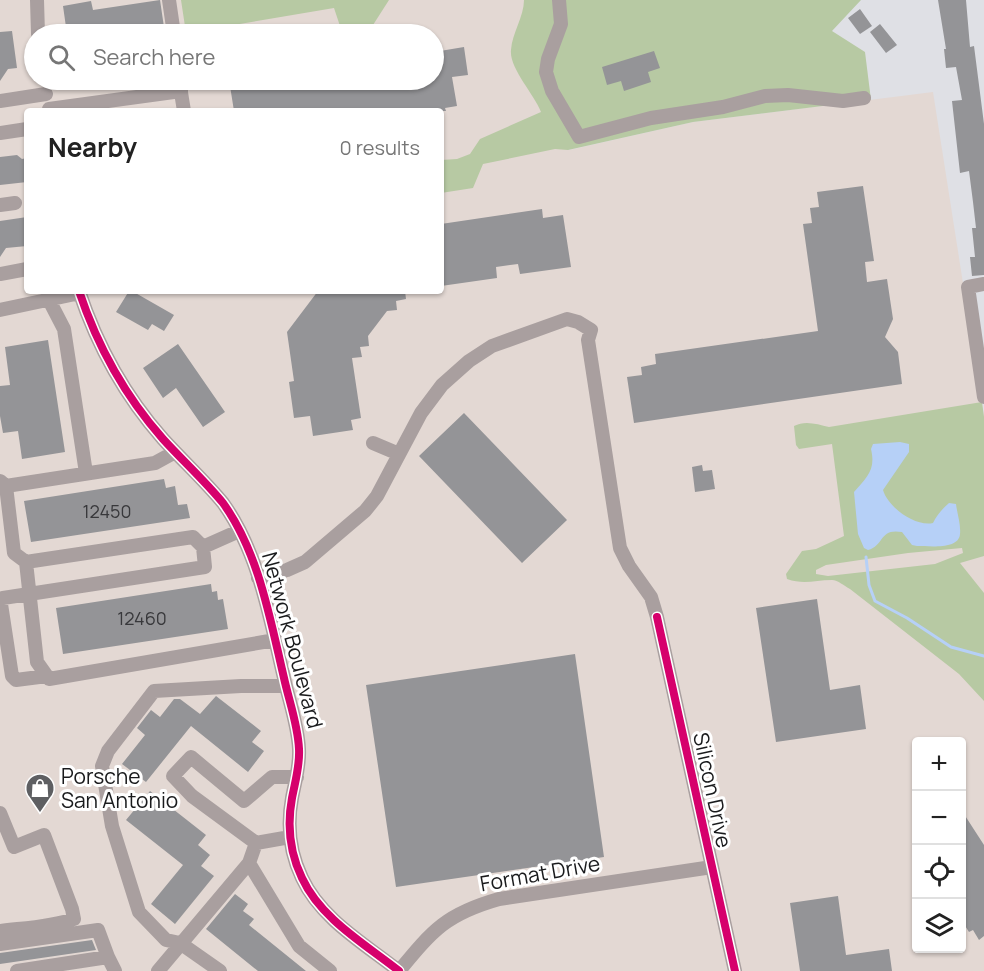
<!DOCTYPE html>
<meta charset="utf-8">
<style>
:root{--surface:#fff;--page:#f6f6f6;--text:#222;--muted:#767676;--line:#e0e0e0}
body{margin:0;font-family:Manrope,sans-serif;background:var(--page);color:var(--text)}
.controls{position:absolute;right:18px;bottom:18px;display:grid;overflow:hidden;border-radius:6px;box-shadow:0 2px 4px #0004}
.controls button{width:54px;height:54px;display:grid;place-items:center;padding:0;border:0;border-bottom:2px solid var(--line);background:var(--surface);color:var(--text);font:30px sans-serif}
.list{margin:0;padding:0;list-style:none}
h2{display:flex;justify-content:space-between;align-items:center;height:78px;margin:0;padding:0 24px;font-size:26px}
h2 small{font-size:20px;font-weight:400;color:var(--muted)}
.icon{flex:none;width:33px;height:33px;fill:none;stroke:currentColor;stroke-width:2;stroke-linecap:round;stroke-linejoin:round}
.map{position:relative;flex:none;width:984px;height:971px;overflow:hidden}
.search{position:absolute;background:var(--surface);box-shadow:0 2px 4px #0004;left:24px;top:24px;width:420px;height:66px;display:flex;align-items:center;gap:15px;box-sizing:border-box;padding:0 21px;border-radius:33px;color:var(--muted);font-size:22px}
.panel{position:absolute;background:var(--surface);box-shadow:0 2px 4px #0004;left:24px;top:108px;width:420px;height:186px;border-radius:6px}
.map>svg:first-child{display:block}
.commercial{fill:#e3d8d3;fill-rule:evenodd}
.forest{fill:#b7c9a3;fill-rule:evenodd}
.water{fill:#b6d0f7}
.lines{fill:none;stroke-linecap:round;stroke-linejoin:round}
.stream{stroke:#b6d0f7;stroke-width:3}
.building{fill:#949497}
.minor{stroke:#a99f9f;stroke-width:14}
.cycleway-casing{stroke:#fff;stroke-width:11}
.cycleway{stroke:#d6006c;stroke-width:8}
.labels{text-anchor:middle;dominant-baseline:central;stroke-width:6;stroke-linejoin:round;paint-order:stroke}
.number-label{font-size:18px;fill:#38383b}
.street-label{font-size:21px;fill:#191a1c;stroke:#fff}
.poi-label{font-size:21px;fill:#191a1c;stroke:#fff;text-anchor:start}
</style>
<div class="map">
<svg width="984" height="971" viewBox="0 0 984 971">
<rect width="100%" height="100%" fill="#dfe0e5"/>
<!-- commercial -->
<path class="commercial" d="M0,0H540L569,150L693,122L933,92L984,417V971H0ZM34,34H434V80H34ZM27,111H441V291H27ZM916,742H962V948H916Z"/>
<!-- forest -->
<path class="forest" d="M181,0H389L373,25L342,32L334,8L186,33Z
M524,0H861L832,31L865,52L871,100L693,122L568,150L555,149L483,164L473,188L441,193V160L457,159L470,154L480,139L541,112C534,94 509,68 511,50C512,33 524,17 524,0Z
M982,402L984,417V556L960,563L984,593V701L959,674L850,589C844,586 838,580 832,580C815,580 804,585 787,579L786,574L802,551L816,549L844,536L832,444L799,449L796,445L794,426C805,420 817,424 829,427ZM962,548L963,553L935,564L828,576L816,574V570L826,565L908,553Z"/>
<!-- water -->
<path class="water" d="M900,442L909,444V452L883,490C888,507 915,527 933,523C937,515 942,509 949,503L956,504C957,513 961,524 960,534C959,550 929,546 917,546L912,545L902,532C879,528 885,545 868,550L864,548L858,534L854,492C867,477 876,470 871,449L873,444Z"/>
<g class="lines">
<!-- stream -->
<path class="stream" d="M866,557L869,585L875,601L907,618L951,647L984,656"/>
</g>
<!-- building -->
<path class="building" d="M160,0L165,34H67L63,6L91,1L93,10Z
M938,0H966L970,47L974,46L984,124V275L972,276L970,257H975L972,228H976L973,202L969,171L960,173L952,101L962,100L956,67L946,68L944,49H946Z
M860,9L872,26L860,34L848,18Z
M880,24L897,45L886,53L870,32Z
M12,31L17,68L8,69L0,81V32Z
M464,47L468,75L452,77L457,106L445,108L446,111H234L230,86L266,80H434V52Z
M654,51L660,68L648,72L651,82L624,91L621,81L607,85L602,67Z
M17,155L22,159L27,158V182L0,185V157Z
M863,186L874,261L865,262L867,282L887,279L893,319L885,337L898,352L902,384L634,423L627,377L642,375L641,367L656,364L655,354L818,331L803,224L812,223L810,208L819,207L817,192Z
M542,209L543,218L563,215L571,267L520,274L518,264L496,267L497,278L441,286V224Z
M27,217V246L6,248L0,257V221Z
M129,291H132L174,315L164,331L152,324L148,330L116,312Z
M318,291H405L406,299L396,301L397,310L387,311L368,336L369,346L360,347L362,357L352,358L361,418L351,420L353,430L313,436L310,416L294,418L289,382L294,381L287,332Z
M48,340L65,452L22,459L18,431L3,433L0,416V386L10,385L5,347Z
M178,344L225,412L203,427L176,388L163,398L143,368Z
M464,413L567,520L522,563L419,456Z
M702,465L703,471L712,470L715,489L695,492L692,467Z
M164,479L166,488L175,486L178,505L187,504L190,518L31,542L24,501Z
M211,584L212,592L217,591L218,600L223,599L228,629L63,654L56,608Z
M817,599L830,690L860,685L866,729L776,742L756,608Z
M575,654L604,857L396,887L366,685Z
M216,696L261,731L252,742L264,751L248,772L191,726L146,782L122,764L145,735L137,728L151,710L160,717L174,699H180L200,714Z
M150,791L206,835L198,845L210,855L201,866L214,876L175,924L151,904L183,865L126,820Z
M962,811L984,845V936L979,940L973,930L969,932L962,921Z
M235,894L248,904L243,911L254,919L249,925L306,971H258L206,929Z
M838,896L846,955L889,949L892,971H800L790,903Z
M92,940L96,950L0,964V953Z"/>
<g class="lines">
<!-- minor -->
<path class="minor" d="M37,0L38,34
M169,0L174,34
M559,0L561,24L548,59L546,72L552,91L579,137L651,118L723,107L765,96L788,95L843,101L864,98
M179,80L184,111
M0,101L46,94
M49,109L181,91
M0,133L27,129
M0,205L15,203
M0,274L27,269
M984,284L968,287L984,397
M79,291C97,345 125,396 163,439C183,461 204,480 223,503C259,553 270,619 284,678C289,701 298,725 299,749C300,766 295,782 292,798C287,825 290,853 302,878C321,919 365,944 399,971
M49,300L64,329L86,473
M0,310L80,293
M373,443L399,454
M0,481L6,486L14,553L26,562L37,662L49,679L275,640
M6,486L155,463L175,452
M26,562L193,537L203,547
M258,578L287,570L305,562L365,511L377,496L421,413L442,385L469,361L492,346L567,319L578,322L591,330L588,340L620,548L629,566L651,597L657,617L735,971
M47,676L16,680L12,676L1,604L3,598L205,567L203,547L239,531
M0,813L14,847L44,835L72,909L74,919C51,927 24,928 0,931
M290,837L256,843L249,863L299,946L330,971
M256,843L192,796L173,776L191,757L244,801L272,777H297
M0,944L98,930L108,957
M17,971L108,957L115,971
M158,971L249,863
M220,971L180,943L166,940L139,912L112,826L102,766L108,751L154,691L241,686H286
M399,971C433,930 446,914 499,899L712,867"/>
<!-- cycleway casing -->
<g class="cycleway-casing">
<path id="cycleway" d="M79,291C97,345 125,396 163,439C183,461 204,480 223,503C259,553 270,619 284,678C289,701 298,725 299,749C300,766 295,782 292,798C287,825 290,853 302,878C321,919 365,944 399,971
M657,617L735,971"/>
</g>
<!-- cycleway -->
<use href="#cycleway" class="cycleway"/>
</g>
<!-- icons -->
<defs>
<g id="shop-pin" transform="scale(1.5)"><path d="M0 17L-7.5 6A9.5 9.5 0 1 1 7.5 6Z" fill="#5e5f62" stroke="#fff"/><path d="M-5-2.5h2.3a2.7 3.5 0 0 1 5.4 0H5L5.5 6h-11ZM-1.5-2.5h3a1.5 2.3 0 0 0-3 0Z" fill="#fff"/></g>
</defs>
<g fill-rule="evenodd">
<use href="#shop-pin" x="40" y="788"/>
</g>
<g class="labels">
<!-- number labels -->
<g class="number-label">
<text x="107" y="511">12450</text>
<text x="142" y="618">12460</text>
</g>
<!-- street labels -->
<g class="street-label">
<text transform="translate(293 640) rotate(75)">Network Boulevard</text>
<text transform="translate(713 790) rotate(78)">Silicon Drive</text>
<text transform="translate(540 873) rotate(-10)">Format Drive</text>
</g>
<!-- poi labels -->
<g class="poi-label">
<text x="61" y="776">Porsche<tspan x="61" dy="24">San Antonio</tspan></text>
</g>
</g>
</svg>
<div class="controls">
<button>+</button>
<button>−</button>
<button><svg class="icon" aria-label="locate" viewBox="0 0 24 24"><circle cx="12" cy="12" r="6"/><path d="M12 2v4M12 18v4M2 12h4M18 12h4"/></svg></button>
<button><svg class="icon" aria-label="layers" viewBox="0 0 24 24"><path d="M12 4l9 5-9 5-9-5zM3 14l9 5 9-5"/></svg></button>
</div>
<div class="search"><svg class="icon" aria-label="search" viewBox="0 0 24 24"><circle cx="10" cy="10" r="6"/><path d="M15 15l6 6"/></svg>Search here</div>
<section class="panel">
<h2>Nearby<small>0 results</small></h2>
<ul class="list">
</ul>
</section>
</div>
